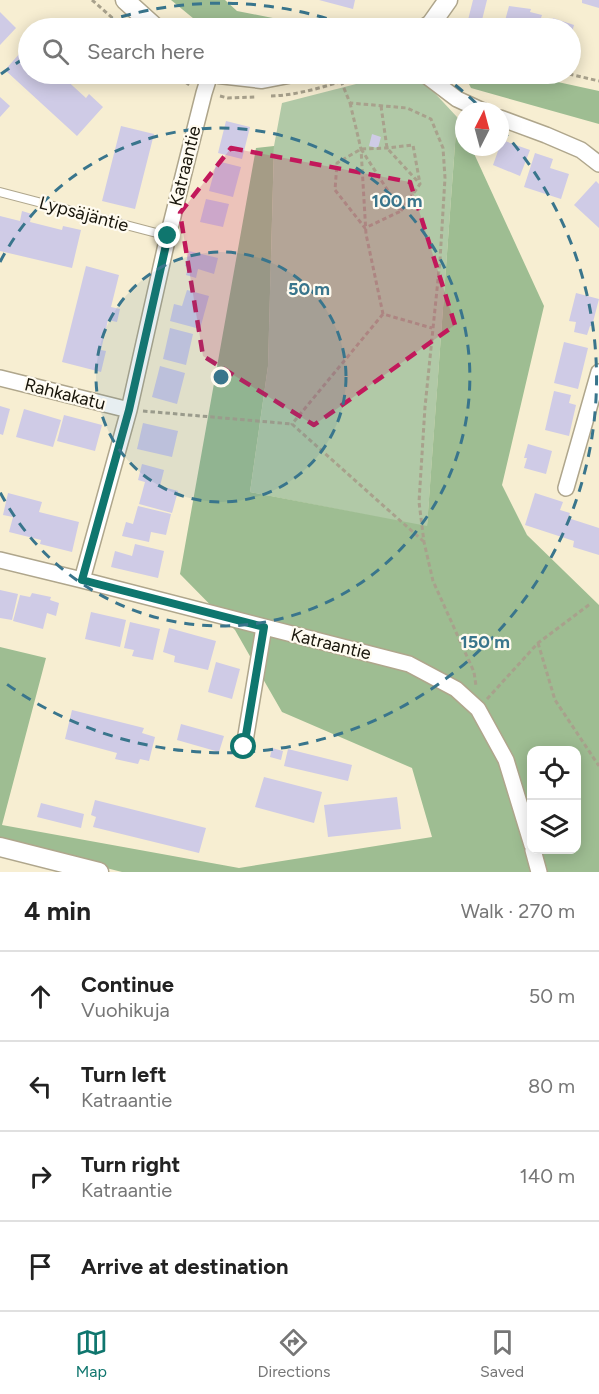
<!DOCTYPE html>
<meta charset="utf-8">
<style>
:root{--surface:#fff;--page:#f2f2f2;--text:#222;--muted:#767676;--line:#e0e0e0;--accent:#0f766e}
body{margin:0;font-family:Figtree,sans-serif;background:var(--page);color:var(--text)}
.controls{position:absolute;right:18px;bottom:18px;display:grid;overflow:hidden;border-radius:12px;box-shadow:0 3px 15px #0003}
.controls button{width:54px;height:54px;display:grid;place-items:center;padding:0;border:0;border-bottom:2px solid var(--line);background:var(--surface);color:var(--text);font:30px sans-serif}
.compass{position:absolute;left:455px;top:102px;width:54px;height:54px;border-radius:50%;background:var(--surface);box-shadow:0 3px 15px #0003;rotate:6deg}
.stop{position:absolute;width:18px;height:18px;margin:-14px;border:4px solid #0f766e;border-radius:50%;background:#fff}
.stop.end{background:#0f766e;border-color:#fff;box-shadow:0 2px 6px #0008}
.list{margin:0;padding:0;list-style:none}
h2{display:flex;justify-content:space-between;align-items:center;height:78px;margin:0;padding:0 24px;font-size:26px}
h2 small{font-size:20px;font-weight:400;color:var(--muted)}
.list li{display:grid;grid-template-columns:39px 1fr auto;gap:18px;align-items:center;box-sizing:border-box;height:90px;padding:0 24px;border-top:2px solid var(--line)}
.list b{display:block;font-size:22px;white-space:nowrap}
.list p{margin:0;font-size:20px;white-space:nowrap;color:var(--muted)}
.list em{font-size:20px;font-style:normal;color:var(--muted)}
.icon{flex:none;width:33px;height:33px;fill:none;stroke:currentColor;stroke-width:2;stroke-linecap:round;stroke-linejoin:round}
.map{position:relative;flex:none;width:599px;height:872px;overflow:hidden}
.search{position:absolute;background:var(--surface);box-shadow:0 3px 15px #0003;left:18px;right:18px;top:18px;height:66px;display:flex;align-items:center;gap:15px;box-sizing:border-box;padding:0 21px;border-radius:33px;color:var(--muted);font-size:22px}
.sheet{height:438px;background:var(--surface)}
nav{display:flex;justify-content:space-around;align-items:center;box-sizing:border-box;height:84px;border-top:2px solid var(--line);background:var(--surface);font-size:16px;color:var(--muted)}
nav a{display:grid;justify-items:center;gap:3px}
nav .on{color:var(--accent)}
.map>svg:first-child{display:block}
.green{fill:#b1c9a7}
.forest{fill:#9ebd92;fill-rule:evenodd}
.building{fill:#cfcbe6}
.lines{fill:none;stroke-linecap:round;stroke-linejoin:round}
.service-casing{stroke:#afa68c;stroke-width:10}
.minor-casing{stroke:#afa68c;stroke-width:18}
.tertiary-casing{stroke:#afa68c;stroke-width:21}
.path{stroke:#a8a18c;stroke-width:3;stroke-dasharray:4.5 3;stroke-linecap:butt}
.service{stroke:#fff;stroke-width:8}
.minor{stroke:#fff;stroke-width:15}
.tertiary{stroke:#fff;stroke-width:18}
.route{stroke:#0f766e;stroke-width:8}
.marked{fill:#c2185b;fill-opacity:0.2;stroke:#c2185b;stroke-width:4.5;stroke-dasharray:12 8;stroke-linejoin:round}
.ring{fill:none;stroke:#39758c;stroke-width:3;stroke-dasharray:10 8}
.labels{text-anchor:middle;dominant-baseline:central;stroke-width:4.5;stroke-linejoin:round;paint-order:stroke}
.street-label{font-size:18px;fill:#17140a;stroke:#fffbf0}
.centre{fill:#39758c;stroke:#fffbf0;stroke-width:3}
.ring-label{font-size:18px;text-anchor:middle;font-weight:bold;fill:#39758c;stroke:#fffbf0;stroke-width:4.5;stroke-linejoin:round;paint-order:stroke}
</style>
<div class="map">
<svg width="599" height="872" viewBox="0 0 599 872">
<rect width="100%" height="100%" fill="#f7eed2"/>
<!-- green -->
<path class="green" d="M395,74H417L457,117L427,527L250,492L268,366L274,146L282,103Z"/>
<!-- forest -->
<path class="forest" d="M171,0H225L237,11L323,28H205Z
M464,74H521L599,91V124L471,88Z
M457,117L464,132V147H471L544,306L502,485L527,535L599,605V872H122L0,841V647L46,658L2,825L239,868L432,837L412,768L282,712L235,630L180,574L256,148L274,146L268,366L250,492L427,526ZM532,750H576V850H532Z"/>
<!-- building -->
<path class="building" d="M319,0H355L353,9Z
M473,0H487L480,28H466Z
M582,0H599V8L582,3Z
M509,6L531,9L530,12L542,15L541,18L552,21L553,18L574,25L571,36L570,28H520L511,26L510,28H503Z
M0,12L16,28L0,45Z
M28,44V74H64L62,76L86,98L89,94L103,107L77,136L5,70Z
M0,97L10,106L0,117Z
M226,121L250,127L242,159L218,153Z
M121,126L154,134L135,209L102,201Z
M372,134L381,137L378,148L369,146Z
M502,140L530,150L520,176L493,165Z
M535,153L553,159L550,168L569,174L561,199L524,187Z
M217,161L241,167L233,197L209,191Z
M596,181L599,184V228L574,205Z
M206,199L229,204L223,227L200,222Z
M22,211L32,214L30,222L62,230L63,226L81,230L72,268L0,251V216L20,221Z
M189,251L218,258L214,274L198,269L196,278L186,275L188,267L185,266Z
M86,266L119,275L111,307L120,309L117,322L108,320L101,350L106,351L101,372L62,362Z
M187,290L209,296L200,329L170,321L174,304L182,306Z
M576,293L599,299L592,326H590L587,335L574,332L576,322L569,321Z
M170,328L193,334L186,365L163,359Z
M564,342L588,348L578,389L554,383Z
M160,366L185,373L177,404L152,397Z
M554,391L571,395L569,403L576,405L569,436L545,430Z
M0,406L10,409L3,435L0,434Z
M24,409L61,420L53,447L16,437Z
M64,415L102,425L95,451L57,441Z
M143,423L178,431L172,457L137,449Z
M528,444L552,451L546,474L524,468L527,458H524Z
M142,464L164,470L160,486L178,491L172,513L139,504L145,482L138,480Z
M8,493L42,502L39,512L79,522L72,552L40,544L41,540L9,532L13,517L3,515Z
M535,493L563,502L560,510L570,513L568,518L599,528V555L573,547L574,541L525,525Z
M138,506L171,514L166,535L151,532L149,542L122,536L126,522L133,524Z
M135,544L164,551L158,578L111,567L115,551L132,556Z
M0,590L18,594L12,620L0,618Z
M32,593L51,597L50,600L59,603L56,616L47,613L43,629L13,621L20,595L30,597Z
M91,612L126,620L120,647L85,639Z
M130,622L160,629L153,660L132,656L134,650L124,648Z
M169,628L216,641L208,670L174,662L175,656L163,652Z
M216,662L240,669L232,699L208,692Z
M72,710L144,728L142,733L155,737L149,761L140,759L138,764L115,759L117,753L65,739Z
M181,724L224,736L219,752L177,740Z
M272,748L283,751L281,760L270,757Z
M288,749L352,765L348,781L284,766Z
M264,777L322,792L314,823L255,807Z
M397,797L401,829L328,837L324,805Z
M95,800L206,828L199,853L93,827L96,817L91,815Z
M41,803L84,814L81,828L37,817Z"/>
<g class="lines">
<!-- service casing -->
<g class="service-casing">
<path id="service" d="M0,192L168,236"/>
</g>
<!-- minor casing -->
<g class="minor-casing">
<path id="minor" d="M210,74L204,93L168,236L129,410L82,580L409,664L456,689L478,709L506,760L532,845
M427,74L428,77L457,99L483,111
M500,118L546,135L581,150L599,164
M0,378L129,410
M566,488L599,372
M0,560L82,580
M244,747L264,627
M533,850L539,872"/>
</g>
<!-- tertiary casing -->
<g class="tertiary-casing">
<path id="tertiary" d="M125,0L156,28
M425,28L431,24L448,0
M219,74L262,79L288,74
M0,847L99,872"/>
</g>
<!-- path -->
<path class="path" d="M92,0L124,28
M173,74L191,86
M569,74L599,81
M341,81L350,103L407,108L431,119L443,148L445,178L440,260L425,407L419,502L424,542L433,581L474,672L476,686
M220,96L228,98L255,97
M271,96C303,95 335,83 366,74
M350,103L361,149L366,234L383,314L432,328
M381,106L387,148L420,184L401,211
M361,149L401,211L365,228L335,190L337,163L361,149L387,148L413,145L420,184
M383,314L292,424L423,541
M143,411L292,424
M538,643L555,700L599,766
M487,699L538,643L590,604"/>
<!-- service -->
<use href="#service" class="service"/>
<!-- minor -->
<use href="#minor" class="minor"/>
<!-- tertiary -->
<use href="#tertiary" class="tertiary"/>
</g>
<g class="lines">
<!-- route -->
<path class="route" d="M168,236L129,410L82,580L264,627L244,747"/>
</g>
<!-- marked area -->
<path class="marked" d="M231,148L410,182L455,325L314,425L203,356L180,213Z"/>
<!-- distance rings -->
<circle cx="221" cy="377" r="125" fill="#39758c" fill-opacity=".12"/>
<g class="ring">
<circle cx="221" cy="377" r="125"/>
<path d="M0 262A249 249 0 1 1 0 492"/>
<path d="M1 74A374 374 0 0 1 28 56M87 28A374 374 0 0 1 355 28M441 74A374 374 0 0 1 483 110M501 129A374 374 0 0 1 1 680"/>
</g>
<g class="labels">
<!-- street labels -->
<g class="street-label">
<text transform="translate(185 166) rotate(-76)">Katraantie</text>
<text transform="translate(84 214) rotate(15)">Lypsäjäntie</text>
<text transform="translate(65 394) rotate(14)">Rahkakatu</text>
<text transform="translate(331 644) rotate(14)">Katraantie</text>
</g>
</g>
<circle cx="221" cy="377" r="9" class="centre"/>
<g class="ring-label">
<text x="397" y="207">100 m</text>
<text x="309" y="295">50 m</text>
<text x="485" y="648">150 m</text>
</g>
</svg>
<div class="controls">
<button><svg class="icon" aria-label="locate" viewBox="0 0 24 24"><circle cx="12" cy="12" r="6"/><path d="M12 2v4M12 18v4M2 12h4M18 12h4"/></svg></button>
<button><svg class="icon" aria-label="layers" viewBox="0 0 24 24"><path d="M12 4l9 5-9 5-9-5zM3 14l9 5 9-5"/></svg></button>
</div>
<svg class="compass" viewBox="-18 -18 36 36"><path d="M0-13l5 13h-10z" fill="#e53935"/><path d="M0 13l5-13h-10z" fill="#767676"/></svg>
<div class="stop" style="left:244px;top:747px"></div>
<div class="stop end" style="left:168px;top:236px"></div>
<div class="search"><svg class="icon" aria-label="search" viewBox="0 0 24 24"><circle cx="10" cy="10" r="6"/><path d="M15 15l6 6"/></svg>Search here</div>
</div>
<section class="sheet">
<h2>4 min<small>Walk · 270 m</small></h2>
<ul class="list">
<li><svg class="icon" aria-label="ahead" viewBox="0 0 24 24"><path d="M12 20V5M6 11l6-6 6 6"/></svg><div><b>Continue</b><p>Vuohikuja</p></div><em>50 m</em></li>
<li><svg class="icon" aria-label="left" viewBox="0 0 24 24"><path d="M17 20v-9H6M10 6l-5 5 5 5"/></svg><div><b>Turn left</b><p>Katraantie</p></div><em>80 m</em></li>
<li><svg class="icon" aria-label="right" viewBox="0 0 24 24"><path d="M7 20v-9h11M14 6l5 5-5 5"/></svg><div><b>Turn right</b><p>Katraantie</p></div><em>140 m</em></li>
<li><svg class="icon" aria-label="arrive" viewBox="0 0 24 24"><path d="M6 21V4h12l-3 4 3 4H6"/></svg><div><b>Arrive at destination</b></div></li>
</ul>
</section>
<nav>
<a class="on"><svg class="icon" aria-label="map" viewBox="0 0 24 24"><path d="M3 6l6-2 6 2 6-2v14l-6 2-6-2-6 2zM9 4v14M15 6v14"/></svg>Map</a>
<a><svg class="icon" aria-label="directions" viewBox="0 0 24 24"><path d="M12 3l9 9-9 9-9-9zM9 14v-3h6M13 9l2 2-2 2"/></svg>Directions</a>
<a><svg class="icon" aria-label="saved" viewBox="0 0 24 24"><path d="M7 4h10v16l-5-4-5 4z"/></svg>Saved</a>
</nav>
